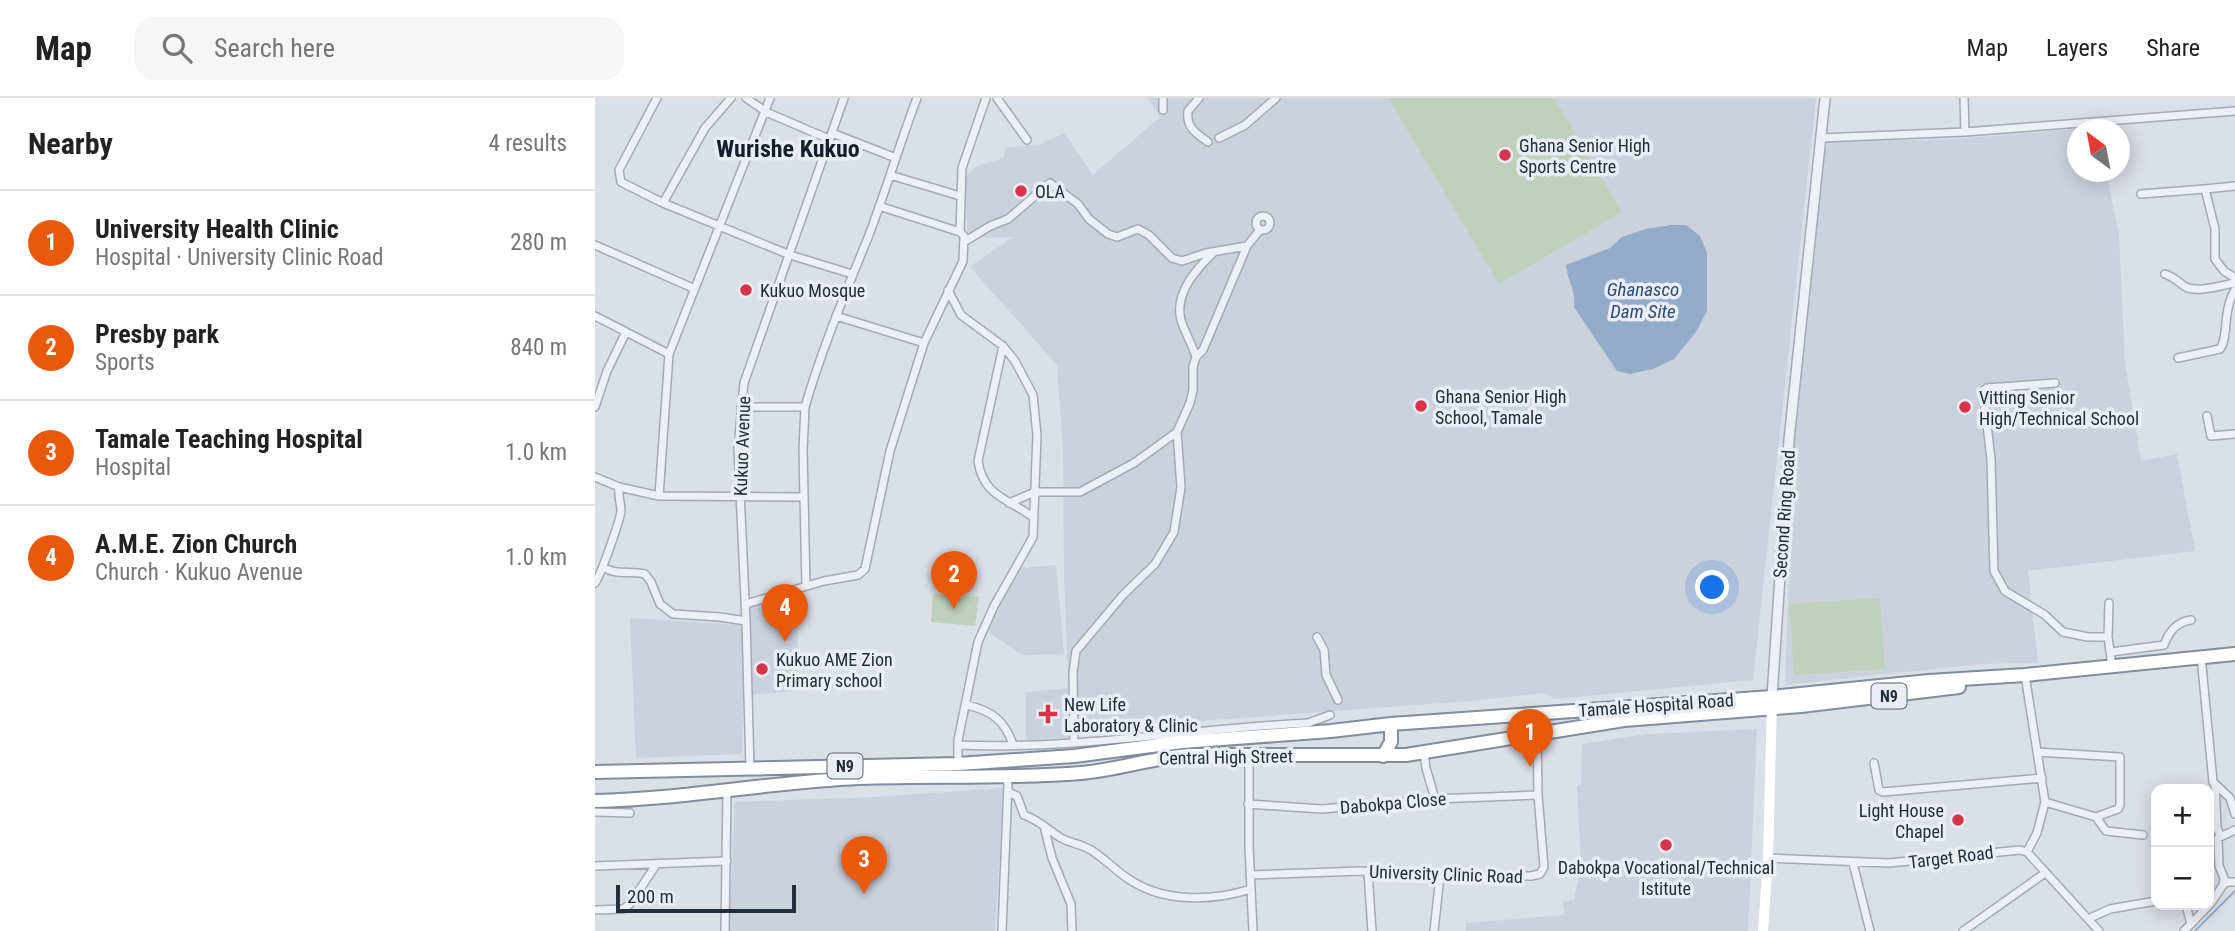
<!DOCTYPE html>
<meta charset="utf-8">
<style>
:root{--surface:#fff;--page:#f6f6f6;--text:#222;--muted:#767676;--line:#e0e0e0;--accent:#ea580c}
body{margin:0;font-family:"Roboto Condensed",sans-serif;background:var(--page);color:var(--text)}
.controls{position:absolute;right:21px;bottom:21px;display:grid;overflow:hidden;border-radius:14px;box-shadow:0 4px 18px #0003}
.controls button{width:63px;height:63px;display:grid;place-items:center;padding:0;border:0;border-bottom:2px solid var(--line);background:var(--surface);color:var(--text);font:35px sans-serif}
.compass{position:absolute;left:1472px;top:21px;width:63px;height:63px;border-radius:50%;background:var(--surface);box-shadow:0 4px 18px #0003;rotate:328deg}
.scale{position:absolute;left:21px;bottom:18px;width:180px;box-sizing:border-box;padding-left:7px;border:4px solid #242d3d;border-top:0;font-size:19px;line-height:24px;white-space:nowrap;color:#242d3d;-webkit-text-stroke:5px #eaeef4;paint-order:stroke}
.you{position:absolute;left:1118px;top:490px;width:24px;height:24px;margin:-18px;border:5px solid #fff;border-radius:50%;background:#1a73e8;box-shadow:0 0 0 10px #1a73e833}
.badge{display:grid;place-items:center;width:46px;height:46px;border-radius:50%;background:var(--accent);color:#fff;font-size:23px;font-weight:700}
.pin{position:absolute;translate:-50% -58px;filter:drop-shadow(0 2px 4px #0008)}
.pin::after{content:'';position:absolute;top:37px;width:24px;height:21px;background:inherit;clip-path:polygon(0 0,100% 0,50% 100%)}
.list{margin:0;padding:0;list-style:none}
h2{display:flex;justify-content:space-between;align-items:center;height:91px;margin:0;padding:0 28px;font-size:30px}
h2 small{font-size:23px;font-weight:400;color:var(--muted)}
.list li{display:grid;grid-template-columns:46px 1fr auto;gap:21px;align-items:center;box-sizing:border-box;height:105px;padding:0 28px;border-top:2px solid var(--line)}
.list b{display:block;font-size:26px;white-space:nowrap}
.list p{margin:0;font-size:23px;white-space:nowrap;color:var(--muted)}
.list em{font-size:23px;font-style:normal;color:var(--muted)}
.icon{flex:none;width:38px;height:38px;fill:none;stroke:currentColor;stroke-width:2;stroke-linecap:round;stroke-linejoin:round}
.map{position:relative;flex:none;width:1640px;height:833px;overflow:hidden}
header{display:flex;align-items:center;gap:42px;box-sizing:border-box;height:98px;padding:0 35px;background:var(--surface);border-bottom:2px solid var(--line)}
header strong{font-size:33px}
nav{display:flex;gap:38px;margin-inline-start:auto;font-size:24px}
.search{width:490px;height:63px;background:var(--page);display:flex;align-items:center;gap:18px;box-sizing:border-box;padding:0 24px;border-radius:21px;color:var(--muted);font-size:26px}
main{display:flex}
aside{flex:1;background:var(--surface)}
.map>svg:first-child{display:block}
.built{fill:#ccd2dc}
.grass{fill:#c0d1bb}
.water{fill:#92acca}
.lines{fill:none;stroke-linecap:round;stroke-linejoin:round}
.stream{stroke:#92acca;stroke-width:2}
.minor-casing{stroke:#a4aab3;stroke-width:10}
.tertiary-casing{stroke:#a4aab3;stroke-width:12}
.trunk-casing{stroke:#818c9e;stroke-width:16}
.minor{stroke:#edf0f5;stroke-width:7}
.tertiary{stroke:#edf0f5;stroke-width:9}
.secondary{stroke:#fff;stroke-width:10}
.trunk{stroke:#fff;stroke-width:12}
.poi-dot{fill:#d7344a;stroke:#eaeef4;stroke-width:2.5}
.labels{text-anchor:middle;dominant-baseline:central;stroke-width:7;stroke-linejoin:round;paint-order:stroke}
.shield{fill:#eaeef4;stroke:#5f6774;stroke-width:2}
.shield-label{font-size:16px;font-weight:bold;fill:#242d3d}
.poi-label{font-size:18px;fill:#242d3d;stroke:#eaeef4;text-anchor:start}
.street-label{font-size:18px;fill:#242d3d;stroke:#eaeef4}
.water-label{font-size:19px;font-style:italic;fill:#2b4b74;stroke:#eaeef4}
.district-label{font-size:24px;font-weight:bold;fill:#161e2e;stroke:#eaeef4}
</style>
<header>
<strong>Map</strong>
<div class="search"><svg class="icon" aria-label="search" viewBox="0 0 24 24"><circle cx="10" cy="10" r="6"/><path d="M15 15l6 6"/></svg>Search here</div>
<nav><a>Map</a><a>Layers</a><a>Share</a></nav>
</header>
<main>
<aside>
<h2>Nearby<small>4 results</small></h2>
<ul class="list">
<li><span class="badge">1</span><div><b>University Health Clinic</b><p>Hospital · University Clinic Road</p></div><em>280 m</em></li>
<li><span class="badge">2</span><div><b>Presby park</b><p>Sports</p></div><em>840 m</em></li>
<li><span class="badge">3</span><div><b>Tamale Teaching Hospital</b><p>Hospital</p></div><em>1.0 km</em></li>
<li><span class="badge">4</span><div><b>A.M.E. Zion Church</b><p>Church · Kukuo Avenue</p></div><em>1.0 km</em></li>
</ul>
</aside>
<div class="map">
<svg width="1640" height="833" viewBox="0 0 1640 833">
<rect width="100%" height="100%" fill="#dbdfe6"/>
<!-- built -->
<path class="built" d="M553,0H1221L1158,582L960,601L949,595L875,603L564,626L475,623L476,639L431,642V594L473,590L475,618L469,480L468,350L462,267L375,169L418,139L373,140L369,81L380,69L408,60L411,50L445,46L469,35L498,77L565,19Z
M1503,29V31L1482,32V74H1511L1524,137L1530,265L1546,363L1582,356L1600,453L1433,473L1443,565L1385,566L1190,587L1198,354L1229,44L1361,41Z
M461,467L469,556L428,557L392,533L425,470Z
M204,496L202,593L156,597L155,507Z
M35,520L149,527L147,656L41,660Z
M1162,631L1153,833H871V825L970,817L967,804L979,802L986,765L982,688L986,687L987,646L1052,636Z
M409,690L400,833H134L140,704L279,699Z"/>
<!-- grass -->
<path class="grass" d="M793,0H959L1027,114L904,186Z
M338,496L384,499L380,528L336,524Z
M1285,500L1290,571L1199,577L1194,506Z"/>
<!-- water -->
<path class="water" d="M1076,127H1091L1105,138L1112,155V213L1101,234L1079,261L1058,271L1035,276L1022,273L979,209C981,191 973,185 971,167L1015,150L1027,139L1051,131Z"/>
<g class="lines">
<!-- stream -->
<path class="stream" d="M1600,833L1640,793"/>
<!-- minor casing -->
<g class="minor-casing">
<path id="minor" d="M62,0L24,72L26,84L68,105L195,157L257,176
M151,0L171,14L234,41
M402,0L432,42
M568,0V12
M604,0L593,13C591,30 601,35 613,44
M1369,0L1370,34
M237,35L301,60
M624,40L650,27L681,0
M1226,40L1370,34L1640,13
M295,77L365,98
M1610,91L1640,88
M1546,96L1610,91L1620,131V161L1629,173L1640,180
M68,105L110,30L136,0
M284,108L365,134
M661 125a7 7 0 1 1 14 0a7 7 0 1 1-14 0Z
M369,144L395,128L413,121L455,85L483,106L494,121L513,136L522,139L543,131L554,137L577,160L587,163L611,155L652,148
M0,147L100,191
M1570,176C1579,179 1582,183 1589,188C1601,196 1627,187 1640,185
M353,192L366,217L408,248L420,263L438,297L442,337L438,439L399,508L383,544L363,642V666
M0,218L74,256
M241,218L329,245
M408,248L383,363C388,399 415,401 439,420
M601,259C597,246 590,235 586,222C579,196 601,171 618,155
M1583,260L1625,251C1634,239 1627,213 1640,192
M1460,285L1392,290L1388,293L1396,361L1399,473L1410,493L1450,517L1468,534L1493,539H1513
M0,309L12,273L31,234
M146,309H210C227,250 251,194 274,137C291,92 305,45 322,0
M210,309L208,352L211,488
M1612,318L1616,338L1640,336
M0,379L24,389L64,398L209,399
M64,398L74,256L175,0
M414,405L440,394H485L539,365L582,334
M8,469C22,478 34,472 50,476L56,484L65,506L78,516L125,519L151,523
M0,485C5,479 27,418 26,411C25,402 23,398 24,389
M1514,505L1513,539L1517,568
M151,506L229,483L263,477L270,471L295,353L329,245L368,163L369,138L365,134L367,70L391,0
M722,539L729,552L731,577L743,602
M1516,554L1569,547C1574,534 1581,524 1596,522
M1606,558L1618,684L1635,700L1640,716
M1430,577L1450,704L1442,735L1432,754
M372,607C397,613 409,622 418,646
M479,644L478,574L481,553L528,497L560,466L579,434L586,389L582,334L595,305L598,292V269L601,259L608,252L652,148L665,132
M363,647C479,652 596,631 713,625L735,617
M829,654L831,670L840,701
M1442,654L1525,659V707L1523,711L1501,719L1450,704
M654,658V748L658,833
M1279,665L1284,692L1288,694L1447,680
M155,671L151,523L143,350L149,285L249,0
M1620,687L1622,730L1625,737
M413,694L422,698L429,717C444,722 453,732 466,740C475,745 486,746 496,752C510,761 521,773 535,782C570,805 618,803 656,791
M653,706L727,711L840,701L943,697
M0,714L35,715
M1501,719L1511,733L1548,737
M449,728L457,760L476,806L477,833
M1173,760L1294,765L1425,752L1432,754L1504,833
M1258,765L1275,833
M0,768L132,763
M773,774L777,833
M655,777L766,773L845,778H936L945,776L949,769L943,697L942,635
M1628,787L1629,780L1624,768L1623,740L1640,732
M1591,807L1596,826
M0,812L28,811L35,806L61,767
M1493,821L1515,811L1561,803
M130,833L132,693
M407,833L413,686L410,678
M839,833L845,778
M1368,833L1450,775
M1589,833L1616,805L1628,787L1632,784H1640"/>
</g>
<!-- tertiary casing -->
<g class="tertiary-casing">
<path id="tertiary" d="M1177,599L1194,342L1230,0"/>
</g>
<!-- trunk casing -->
<g class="trunk-casing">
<path id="trunk" d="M788,658L796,644V626
M0,674L363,666L479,658L587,644L736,633L796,626L1177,599L1334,583L1430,577L1640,556
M0,703C89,701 175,684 264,680C338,677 412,681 486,675C523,672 559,659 596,657H811L1029,622L1206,608L1364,589"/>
</g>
<!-- minor -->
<use href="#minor" class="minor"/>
<!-- tertiary -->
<use href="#tertiary" class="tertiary"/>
<!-- secondary -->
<path class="secondary" d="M1168,833L1173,760L1177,605"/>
<!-- trunk -->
<use href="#trunk" class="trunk"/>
</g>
<!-- markers -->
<g class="poi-dot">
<circle cx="910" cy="57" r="7"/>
<circle cx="426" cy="93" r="7"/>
<circle cx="151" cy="192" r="7"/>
<circle cx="826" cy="308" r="7"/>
<circle cx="1370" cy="309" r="7"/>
<circle cx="167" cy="571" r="7"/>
<path d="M449.5 605.5h7v7h7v7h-7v7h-7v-7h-7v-7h7z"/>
<circle cx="1363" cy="722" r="7"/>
<circle cx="1071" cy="747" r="7"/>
</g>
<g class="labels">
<!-- shield labels -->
<g class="shield">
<rect x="1276.5" y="585.5" width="35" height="25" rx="5"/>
<rect x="232.5" y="655.5" width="35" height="25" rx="5"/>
</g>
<g class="shield-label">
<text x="1294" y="598">N9</text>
<text x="250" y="668">N9</text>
</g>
<!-- poi labels -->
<g class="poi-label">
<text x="924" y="47">Ghana Senior High<tspan x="924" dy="21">Sports Centre</tspan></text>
<text x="440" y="93">OLA</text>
<text x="165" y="192">Kukuo Mosque</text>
<text x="840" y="298">Ghana Senior High<tspan x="840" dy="21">School, Tamale</tspan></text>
<text x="1384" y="299">Vitting Senior<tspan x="1384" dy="21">High/Technical School</tspan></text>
<text x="181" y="561">Kukuo AME Zion<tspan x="181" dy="21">Primary school</tspan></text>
<text x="469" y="606">New Life<tspan x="469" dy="21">Laboratory &amp; Clinic</tspan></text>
<text x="1349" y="712" text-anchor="end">Light House<tspan x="1349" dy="21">Chapel</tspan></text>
<text x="1071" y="769" text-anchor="middle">Dabokpa Vocational/Technical<tspan x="1071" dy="21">Istitute</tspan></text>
</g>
<!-- street labels -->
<g class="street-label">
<text transform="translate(147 348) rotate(-88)">Kukuo Avenue</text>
<text transform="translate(1189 416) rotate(-86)">Second Ring Road</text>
<text transform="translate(1061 607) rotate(-4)">Tamale Hospital Road</text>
<text transform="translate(631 659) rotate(-1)">Central High Street</text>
<text transform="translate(798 705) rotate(-5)">Dabokpa Close</text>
<text transform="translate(1356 759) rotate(-7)">Target Road</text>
<text transform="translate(851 776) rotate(2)">University Clinic Road</text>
</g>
<!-- water labels -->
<g class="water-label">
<text x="1048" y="191">Ghanasco<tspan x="1048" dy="22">Dam Site</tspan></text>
</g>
<!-- district labels -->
<g class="district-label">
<text x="193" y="51">Wurishe Kukuo</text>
</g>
</g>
</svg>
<div class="controls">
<button>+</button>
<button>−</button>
</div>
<svg class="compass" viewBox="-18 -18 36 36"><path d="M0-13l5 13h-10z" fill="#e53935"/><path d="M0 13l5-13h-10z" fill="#767676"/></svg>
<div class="scale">200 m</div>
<div class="you"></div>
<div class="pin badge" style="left:935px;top:669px">1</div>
<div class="pin badge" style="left:359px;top:511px">2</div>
<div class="pin badge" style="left:269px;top:796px">3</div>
<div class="pin badge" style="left:190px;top:544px">4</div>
</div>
</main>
